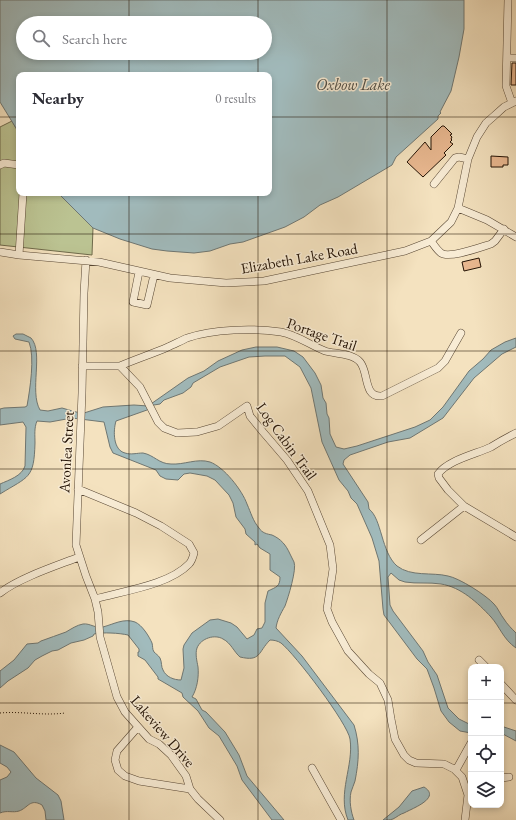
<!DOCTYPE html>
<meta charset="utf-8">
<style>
:root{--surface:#fff;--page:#f2f2f3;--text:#2b2b33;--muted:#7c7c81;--line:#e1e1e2}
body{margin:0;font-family:"EB Garamond",serif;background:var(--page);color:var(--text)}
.controls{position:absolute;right:12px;bottom:12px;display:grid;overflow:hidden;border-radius:8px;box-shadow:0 2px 6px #0003}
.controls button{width:36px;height:36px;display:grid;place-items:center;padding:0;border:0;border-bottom:1px solid var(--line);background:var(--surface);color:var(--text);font:20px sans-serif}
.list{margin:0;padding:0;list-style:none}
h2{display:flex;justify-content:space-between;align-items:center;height:52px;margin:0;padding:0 16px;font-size:17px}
h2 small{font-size:13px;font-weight:400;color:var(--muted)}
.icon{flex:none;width:22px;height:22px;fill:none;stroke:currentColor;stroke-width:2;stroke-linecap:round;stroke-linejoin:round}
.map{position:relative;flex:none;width:516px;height:820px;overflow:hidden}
.search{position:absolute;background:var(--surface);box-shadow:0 2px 6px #0003;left:16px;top:16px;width:256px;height:44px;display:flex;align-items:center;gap:10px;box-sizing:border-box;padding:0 14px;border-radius:22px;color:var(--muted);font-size:15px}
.panel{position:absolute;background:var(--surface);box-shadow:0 2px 6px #0003;left:16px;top:72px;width:256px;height:124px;border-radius:8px}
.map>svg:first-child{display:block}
.green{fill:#bbc392;stroke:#6f6a4b}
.water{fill:#a1bbbd;stroke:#6f7773;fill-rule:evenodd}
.building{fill:#e9b890;stroke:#231204}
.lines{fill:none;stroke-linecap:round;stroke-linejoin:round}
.minor-casing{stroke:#574633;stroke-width:8}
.path{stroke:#231204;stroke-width:1;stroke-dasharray:1 2;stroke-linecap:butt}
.minor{stroke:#f8ecd5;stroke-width:7}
.grid{fill:none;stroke:#231204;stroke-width:1;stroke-opacity:0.55}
.labels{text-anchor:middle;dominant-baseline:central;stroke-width:3;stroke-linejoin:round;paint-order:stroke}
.street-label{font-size:15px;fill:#231204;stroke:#f8ecd5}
.water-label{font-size:16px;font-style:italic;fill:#4f4d45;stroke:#f8ecd5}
</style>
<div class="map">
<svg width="516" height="820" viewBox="0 0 516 820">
<rect width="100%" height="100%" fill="#f4e2bf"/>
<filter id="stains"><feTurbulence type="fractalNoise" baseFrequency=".005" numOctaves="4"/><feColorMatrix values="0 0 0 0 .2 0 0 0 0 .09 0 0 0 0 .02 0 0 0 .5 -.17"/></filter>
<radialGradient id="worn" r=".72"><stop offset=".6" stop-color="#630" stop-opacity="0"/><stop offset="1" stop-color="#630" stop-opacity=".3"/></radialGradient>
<!-- green -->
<path class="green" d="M12,121L19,133V193H58L93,228L92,255L0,245V127Z"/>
<!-- water -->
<path class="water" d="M0,0H464V29L459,57L451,91L440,112L441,113L438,116V119L396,157L392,165L338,197L320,205L304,217L285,227L243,242L230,244L210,251L194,253L167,251L152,249L120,239L93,228L58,193H269V75H19V133L0,102ZM23,23H265V53H23Z
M16,334H23L31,338C44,352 29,391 40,410L48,411L62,408L76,412L84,413L103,407L134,405L148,406L188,378L204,371L218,361L242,350L256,347H277L294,351L303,357L315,373L321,385L323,398L326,403L327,414L329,418L330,434L336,447L344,449L357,446L415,427L430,420L443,407L469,371L483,359L491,350L505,342L516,338V347L502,354L474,378L443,418L410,438L388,442L350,455L344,460L343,464L368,502L369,509C382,519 381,552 397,566C411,577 432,572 448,576C459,578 486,595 494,604C498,608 500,614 504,619C507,624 512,629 516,633V648C503,639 500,627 491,617C478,603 461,587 441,584C429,582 417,584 405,582L399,580L391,573L388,577L390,605L393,611L423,651L428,662L437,675L448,708L459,719L471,725V733L460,731L449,722L441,711L434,688L427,669L417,659L384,615L383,609L379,561L372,538L357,504L351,498L348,491L339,480L322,442L311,388L300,367L285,356H265L249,357L220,367L193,383L191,387L183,393L164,400L160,404L154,405L147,410L116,421C113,431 113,450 125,453C131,455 137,453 143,453C154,455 159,464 171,464C184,465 197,458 210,462C224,467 242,490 247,504C251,513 253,521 259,528C262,533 267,534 272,535C281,539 286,545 290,554C291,557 293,559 294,562C297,569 288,598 285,606C281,613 277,620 276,628L302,656L354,725C360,744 359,761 355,781C354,785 352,788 351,792C349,801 351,812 354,820H348C337,793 354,766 350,739C348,724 295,654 281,643C278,641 274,640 270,640C258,652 261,662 240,657C234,652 231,643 223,639C215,634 201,638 197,648C195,654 197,661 198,667C199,677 197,689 192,697L196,699L202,710L206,712L225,732L239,755L247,776L284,820H272L242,780L237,766L219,736L209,728L198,711L183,697L182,693L158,679V677L145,660L138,656V652H139V649L128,635C119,633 103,632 94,634L93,636L84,640L71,643L58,650L52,651L42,656L35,660L28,668L8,681L0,688V671L14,660L27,644L38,643L41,641C49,638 58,635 66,632C71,629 77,625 83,624C90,623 96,629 103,627C114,624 124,618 135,622C142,625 149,636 152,643C153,646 152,649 154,652C156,654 158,655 160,658C162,662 161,667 163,670C166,677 174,680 181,680L184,668L183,649L184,645L192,633L210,620L218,619L231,623L237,627L247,639L254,635L257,629L262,628L265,622V603L268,591C276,587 280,587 280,577L270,570V554L260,548L257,544L255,545V542L246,534L245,529L236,517L233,503L229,495L215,480L207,476L190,473L184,474L178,480L166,479L160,476L156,470L113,453L110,447L104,422L72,418L50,422L37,421C34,428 35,435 35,443C34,479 29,476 0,494V484C9,480 22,476 25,466L26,427L23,422L0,425V409L4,408L25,407L27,406C30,389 35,357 29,342L15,339L13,336Z
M501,726L516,731V741L501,733Z
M0,745L14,752L36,778L58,795L61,801L64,820H46L45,811L42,805C30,798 28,808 19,811C13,813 7,810 0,813V780L7,777L11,772L7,767L0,763Z
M424,787C442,798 411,809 404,813C400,814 397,817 393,819C390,820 387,820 383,820L399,807L412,791Z"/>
<!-- building -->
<path class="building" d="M512,63H516V85H511Z
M442,126H444L452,134L450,135L452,137L451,139L452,140L450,142L453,144L444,153L446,155L423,177L407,162L425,142L431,150V137Z
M491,156L508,157V165H503V167H491Z
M479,258L481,267L464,271L462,262Z"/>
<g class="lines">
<!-- minor casing -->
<g class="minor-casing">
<path id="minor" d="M508,0L506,86L512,103
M507,58H516
M0,165L4,163L19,165
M434,184L455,158L459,157L468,159
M458,208L487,220L516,237
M431,241C434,245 437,250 441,253C449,259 481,247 491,244L495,241L504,229
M0,252L19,255L99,262L170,278L226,283L264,281L405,251L431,241L451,222L458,208L468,159L477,137L486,123L494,116L504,107L516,101
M19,255L23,193
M86,260L84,293L82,393L76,545L86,576L95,599L98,612L100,637L117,697L125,712L149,739L159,744L171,755L186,776L190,789L198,799L220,820
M139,272L133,302L147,305L154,275
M82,366H120L140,387L158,422L164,428L177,433L197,432L218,426L247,406L250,416L263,432L287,460L308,491L330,545L333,569L327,609L332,622L348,651L369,674L380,683L388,700L391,719L395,739L404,755L409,760L416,763L444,764L454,769L462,777L468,795L465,820
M120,366C136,359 152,354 168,347C174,344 181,341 187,338C213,329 254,328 281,332C297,335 310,345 325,351C335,354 352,353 360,362C369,372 363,398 382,396L438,368L445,361L461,333
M516,433C508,437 499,442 491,447C476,454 448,460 438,474L439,478L448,490L464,506L516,537
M78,489L136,513L161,526L189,544L194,553C193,557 192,561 189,564C169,585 123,591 95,599
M421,540L464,506
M0,593C19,578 56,566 79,557
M479,660L486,667
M501,684L516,700
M138,727L117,751L115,760L118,770L125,776L139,781L190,789
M312,768L341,820
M456,770L471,743
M501,778L509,777"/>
</g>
<!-- path -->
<path class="path" d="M0,713C22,711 43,716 65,713"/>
<!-- minor -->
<use href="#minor" class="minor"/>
</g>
<!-- grid -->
<path class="grid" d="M129,0V23M258,0V23M387,0V820M129,53V75M258,53V75M0,117H19M269,117H516M129,193V820M258,193V820M0,234H516M0,351H516M0,469H516M0,586H516M0,703H471M501,703H516"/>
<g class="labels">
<!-- street labels -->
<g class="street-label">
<text transform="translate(299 258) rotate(-10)">Elizabeth Lake Road</text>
<text transform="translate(322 334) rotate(19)">Portage Trail</text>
<text transform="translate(287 441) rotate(54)">Log Cabin Trail</text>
<text transform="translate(66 452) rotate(-87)">Avonlea Street</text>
<text transform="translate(163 731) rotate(49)">Lakeview Drive</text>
</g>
<!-- water labels -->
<g class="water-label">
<text x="353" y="84">Oxbow Lake</text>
</g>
</g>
<rect width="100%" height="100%" filter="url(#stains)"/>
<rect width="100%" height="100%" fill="url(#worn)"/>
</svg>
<div class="controls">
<button>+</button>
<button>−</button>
<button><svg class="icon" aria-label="locate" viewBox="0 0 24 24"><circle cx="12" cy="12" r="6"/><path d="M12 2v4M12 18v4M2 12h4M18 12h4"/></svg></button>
<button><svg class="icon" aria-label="layers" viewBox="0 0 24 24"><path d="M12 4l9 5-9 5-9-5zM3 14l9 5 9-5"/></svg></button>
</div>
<div class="search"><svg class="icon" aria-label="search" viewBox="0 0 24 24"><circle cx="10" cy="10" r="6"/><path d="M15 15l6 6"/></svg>Search here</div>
<section class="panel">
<h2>Nearby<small>0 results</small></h2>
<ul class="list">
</ul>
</section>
</div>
